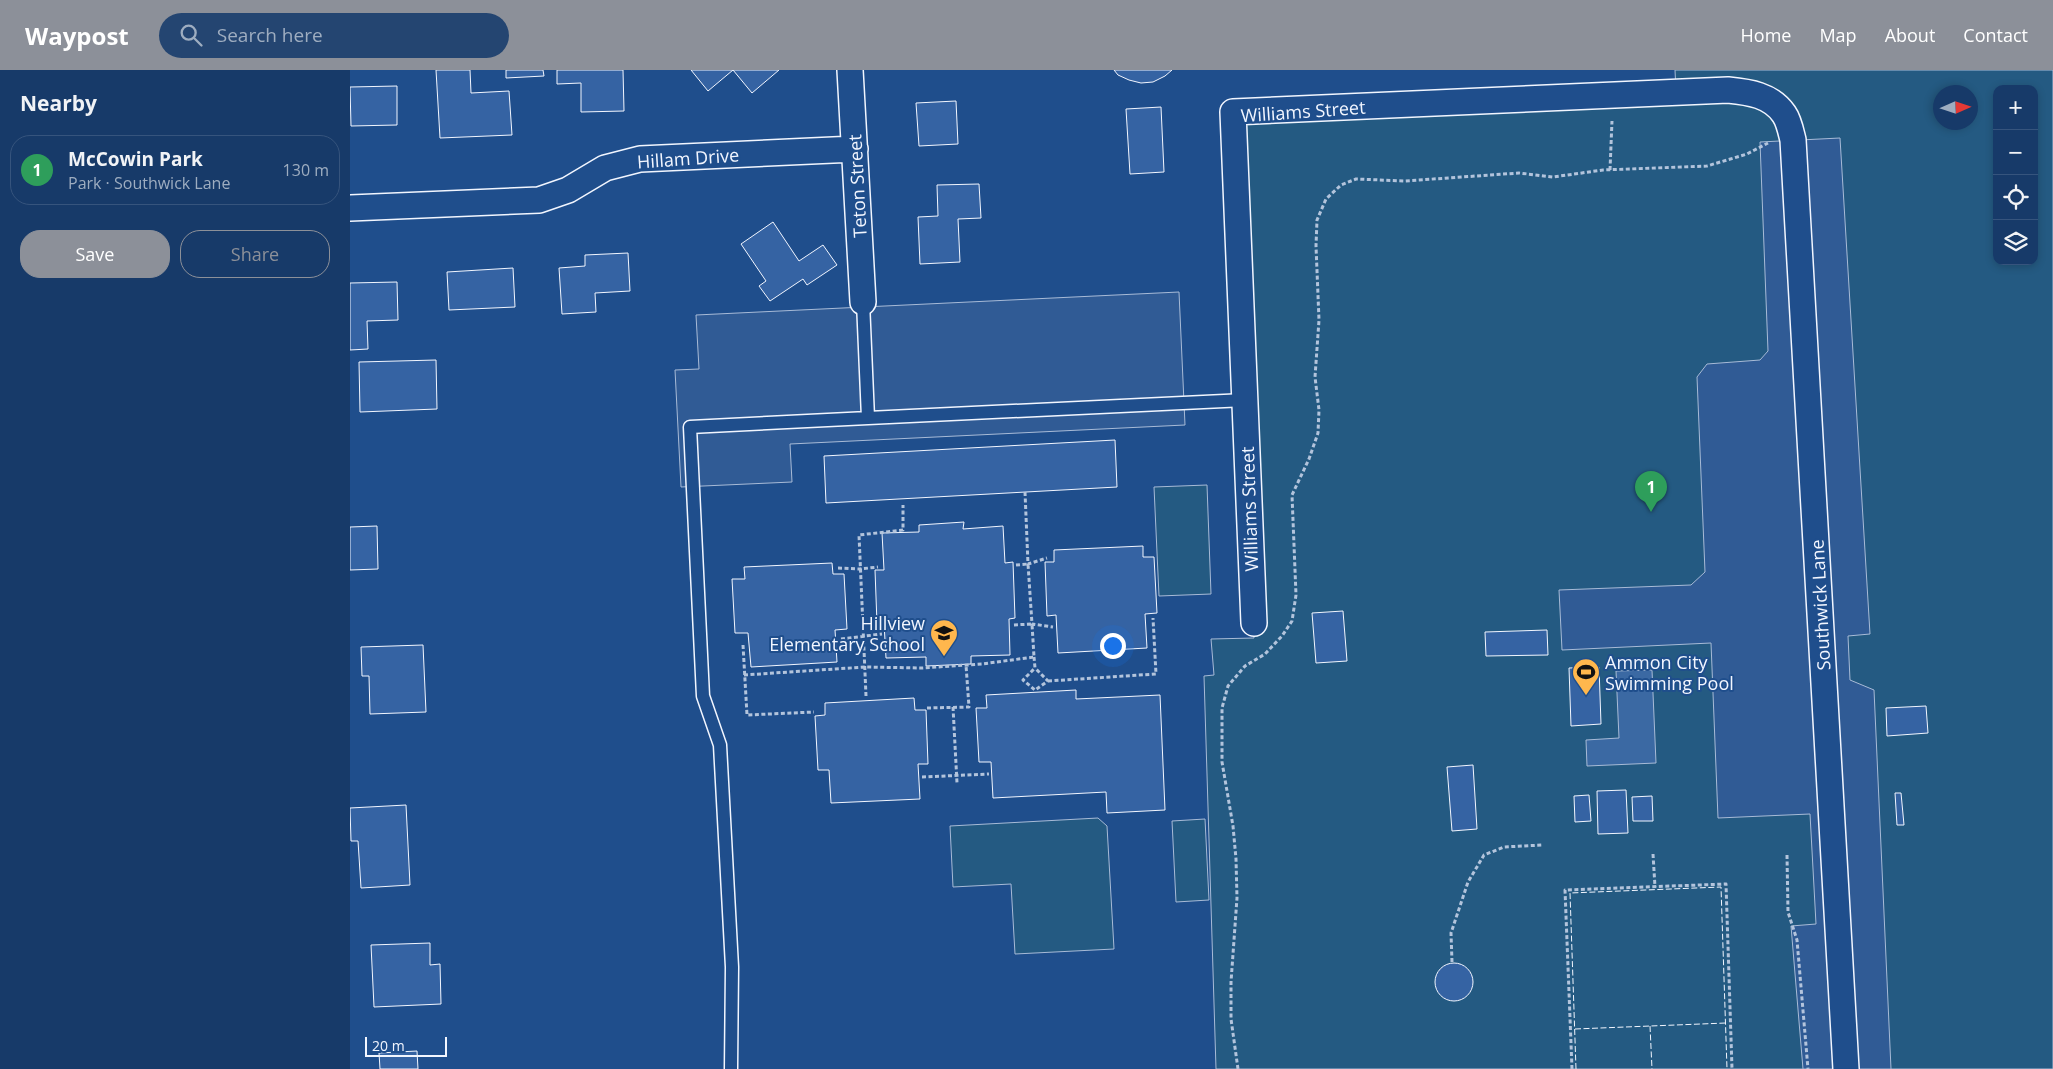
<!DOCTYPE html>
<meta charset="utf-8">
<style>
:root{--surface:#173a69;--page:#244571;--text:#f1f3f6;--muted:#9eadc0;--line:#36547d;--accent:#8c9099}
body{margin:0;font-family:"Open Sans",sans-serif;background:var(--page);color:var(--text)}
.controls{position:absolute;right:15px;top:15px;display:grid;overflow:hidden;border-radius:10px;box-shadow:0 2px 8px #0003}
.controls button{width:45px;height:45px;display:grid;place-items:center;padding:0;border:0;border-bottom:1px solid var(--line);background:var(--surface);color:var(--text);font:25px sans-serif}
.compass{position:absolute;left:1583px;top:15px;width:45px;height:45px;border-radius:50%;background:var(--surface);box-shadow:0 2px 8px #0003;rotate:87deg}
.scale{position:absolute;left:15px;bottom:12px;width:82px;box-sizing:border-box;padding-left:5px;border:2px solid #f2f6ff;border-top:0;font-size:14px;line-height:18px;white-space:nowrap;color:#f2f6ff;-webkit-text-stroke:4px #1f4e8c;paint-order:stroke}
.you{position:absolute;left:762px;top:575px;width:18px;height:18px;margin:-12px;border:4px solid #fff;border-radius:50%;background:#1a73e8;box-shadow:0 0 0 8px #1a73e833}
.badge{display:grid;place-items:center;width:32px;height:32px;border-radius:50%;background:var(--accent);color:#fff;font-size:16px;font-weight:700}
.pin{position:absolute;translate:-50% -41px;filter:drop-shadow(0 1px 2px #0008)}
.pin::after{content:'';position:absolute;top:26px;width:18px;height:15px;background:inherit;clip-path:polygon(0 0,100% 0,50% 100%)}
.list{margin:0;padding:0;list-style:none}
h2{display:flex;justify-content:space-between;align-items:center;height:65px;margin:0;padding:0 20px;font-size:21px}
h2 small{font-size:16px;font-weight:400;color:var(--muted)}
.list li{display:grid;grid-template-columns:32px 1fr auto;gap:15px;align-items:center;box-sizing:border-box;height:70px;margin:0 10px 10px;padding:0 10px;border:1px solid var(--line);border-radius:20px}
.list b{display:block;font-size:19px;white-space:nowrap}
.list p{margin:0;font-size:16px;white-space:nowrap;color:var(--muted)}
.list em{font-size:16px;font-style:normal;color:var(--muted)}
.actions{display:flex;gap:10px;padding:15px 20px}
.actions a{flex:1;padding:11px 0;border:1px solid var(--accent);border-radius:20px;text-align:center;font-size:18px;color:var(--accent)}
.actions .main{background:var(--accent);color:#fff}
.icon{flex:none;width:28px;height:28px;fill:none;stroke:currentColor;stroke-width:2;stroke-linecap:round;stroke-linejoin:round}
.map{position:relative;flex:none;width:1703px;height:999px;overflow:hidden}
header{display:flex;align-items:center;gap:30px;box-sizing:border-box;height:70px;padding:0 25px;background:var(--accent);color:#fff}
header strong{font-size:24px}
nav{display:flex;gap:28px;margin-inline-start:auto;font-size:18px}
.search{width:350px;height:45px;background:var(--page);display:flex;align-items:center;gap:12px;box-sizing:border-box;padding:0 18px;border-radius:28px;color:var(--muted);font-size:19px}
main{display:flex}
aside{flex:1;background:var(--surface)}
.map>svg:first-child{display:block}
.green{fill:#245a82;stroke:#a8bbd7;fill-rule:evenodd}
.parking{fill:#305b95;stroke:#a8bbd7}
.water{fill:#3b69a3;stroke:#a8bbd7}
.building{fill:#3563a3;stroke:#f2f6ff}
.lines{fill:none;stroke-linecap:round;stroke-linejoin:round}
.service-casing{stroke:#f2f6ff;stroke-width:15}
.minor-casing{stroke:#f2f6ff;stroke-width:28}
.path{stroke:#b3c4dc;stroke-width:3;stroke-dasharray:4 2.5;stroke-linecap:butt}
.service{stroke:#1f4e8c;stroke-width:12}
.minor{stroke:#1f4e8c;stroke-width:25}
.fence{stroke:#f2f6ff;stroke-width:1;stroke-dasharray:6 2.5;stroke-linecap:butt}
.labels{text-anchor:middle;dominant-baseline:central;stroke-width:4;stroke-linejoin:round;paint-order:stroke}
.street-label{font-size:18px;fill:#f2f6ff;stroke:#1f4e8c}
.poi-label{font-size:18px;fill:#f2f6ff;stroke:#1f4e8c;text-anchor:end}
</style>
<header>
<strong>Waypost</strong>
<div class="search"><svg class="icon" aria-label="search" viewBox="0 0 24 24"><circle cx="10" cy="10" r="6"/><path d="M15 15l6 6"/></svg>Search here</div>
<nav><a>Home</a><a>Map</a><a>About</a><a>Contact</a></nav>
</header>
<main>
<aside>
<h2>Nearby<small></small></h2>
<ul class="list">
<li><span class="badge" style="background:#2e9e5b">1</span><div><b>McCowin Park</b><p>Park · Southwick Lane</p></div><em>130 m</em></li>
</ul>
<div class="actions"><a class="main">Save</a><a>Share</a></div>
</aside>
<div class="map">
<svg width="1703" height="999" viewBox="0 0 1703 999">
<rect width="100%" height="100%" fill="#1f4e8c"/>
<!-- green -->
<path class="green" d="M1325,0H1703V999H866L854,606L864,605L861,569L904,568L883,42L1326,22ZM1647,19H1684V191H1647ZM1590,22H1620V52H1590Z
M857,415L861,524L809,526L804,417Z
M748,748L757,756L764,879L665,884L661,814L603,817L600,756Z
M855,749L859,830L826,832L822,751Z"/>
<!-- parking -->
<path class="parking" d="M1490,68L1520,564L1498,566L1500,610L1524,620L1541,999H1453L1441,856L1466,854L1460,744L1368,748L1361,573L1212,580L1209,520L1341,515L1355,502L1347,307L1357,294L1410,290L1418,281L1410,72Z
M829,222L835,355L440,374L442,412L331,417L325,300L349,299L346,245Z"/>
<!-- water -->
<path class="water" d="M1302,600L1306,693L1237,696L1236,670L1269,668L1266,601Z"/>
<!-- building -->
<path class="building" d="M86,0H120L121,23L159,21L162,65L90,68Z
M156,0H193L194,6L156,8Z
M207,0H273L274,41L231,42V13L207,14Z
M341,0H429L402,23L383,0L358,21Z
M764,0H822L815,6L803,12L791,13L779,10L768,5Z
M47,16V55L1,56L0,17Z
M606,31L608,74L569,76L566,33Z
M811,37L814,102L780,104L776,39Z
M629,114L631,148L608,149L610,192L570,194L568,147L588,146L587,115Z
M423,152L449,191L473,175L487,195L457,215L453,209L420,231L409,216L416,211L391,174Z
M278,183L280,221L245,223L246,242L212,244L209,198L235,196V185Z
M163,198L165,237L99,240L97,202Z
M47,212L48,250L17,251L18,279L0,280V213Z
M86,290L87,339L10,342L9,292Z
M765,370L767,417L476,433L474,386Z
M614,452L613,459L653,456L655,493L663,492L665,548L659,549L660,585L621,586V594L576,596V587L536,588L534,553L527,554L525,500H534L532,463L569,462V455Z
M27,456L28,499L0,500V457Z
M793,476V487H804L807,543L795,544L797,578L708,583L706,545L697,546L695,492H704V480Z
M482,493L483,504H494L497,559L485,560L487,592L401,597L398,563H385L382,509H395L394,497Z
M993,541L997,591L966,593L962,543Z
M1197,560L1198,585L1136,586L1135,562Z
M73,575L76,642L20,644L19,606H12L11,577Z
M1249,597L1251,654L1221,656L1219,598Z
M726,620V629L810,625L815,740L757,743L756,722L643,728L641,692H629L626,638H637L636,625Z
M564,628L565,640H576L578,694H568L570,729L481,733L479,700H468L465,646L475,645V633Z
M1576,636L1578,663L1537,666L1536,638Z
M1123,695L1127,759L1102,761L1097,697Z
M1276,720L1278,763L1248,764L1247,721Z
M1545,723H1551L1554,755H1547Z
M1239,725L1241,751L1225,752L1224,726Z
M1302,726L1303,751H1283L1282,727Z
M56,735L60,815L11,818L8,771H1L0,738Z
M80,873V895L90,894L91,934L24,937L21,875Z
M1085 912a19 19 0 1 1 38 0a19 19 0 1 1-38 0Z
M67,981L68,999H30L29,983Z"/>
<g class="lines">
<!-- service casing -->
<g class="service-casing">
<path id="service" d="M513,232L518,348L895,330
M381,999L382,897L370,675L353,626L340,357L518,348"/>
</g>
<!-- minor casing -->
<g class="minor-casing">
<path id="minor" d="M500,0L513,232
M0,138L189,130L218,120L255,98L290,89L505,79
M904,553L883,42L1378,20C1399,22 1421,25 1434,44C1439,51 1441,62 1443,70L1496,999"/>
</g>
<!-- path -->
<path class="path" d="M1260,100L1262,51
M675,422L678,494L697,488
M666,495L678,494L682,554L703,557
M488,498L510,499L528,497
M491,569L532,564
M393,575L397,645L464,642
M684,587L685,598L673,610L685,620L698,611L685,598
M394,605L515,597L572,598L632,594L684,587L682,554L663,555
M698,611L806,604L803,548
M516,626L509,465L553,460V435
M603,637L607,713
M577,638L619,637L616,595
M572,707L639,704
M1303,784L1305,817
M1437,785L1438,842L1447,870L1458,999
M1102,892L1101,863L1118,812L1134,785L1154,777L1192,775
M888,999L881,949V912L887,828L886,789L883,756L872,692V638L878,616L895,596L915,584L932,566L942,551L946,525L942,425L959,389L968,363L969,340L965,307L969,250L966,176L967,150L976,129L991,115L1006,109L1055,111L1169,103L1203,107L1253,100L1357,96L1397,84L1418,73
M1222,999L1215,820L1376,814L1382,999"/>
<!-- service -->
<use href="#service" class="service"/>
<!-- minor -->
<use href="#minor" class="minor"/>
<!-- fence -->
<path class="fence" d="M1300,956L1302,999
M1225,959L1376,953
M1226,999L1220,823L1371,817L1377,999"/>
</g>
<!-- icons -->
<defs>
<g id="school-pin" transform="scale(1.4375)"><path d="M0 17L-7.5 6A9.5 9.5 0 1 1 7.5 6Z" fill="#ffb74d" stroke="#1f4e8c"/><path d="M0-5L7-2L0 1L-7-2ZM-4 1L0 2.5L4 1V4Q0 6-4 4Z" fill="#111"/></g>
<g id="stadium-pin" transform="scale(1.4375)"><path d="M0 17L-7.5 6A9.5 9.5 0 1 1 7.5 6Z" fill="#ffb74d" stroke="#1f4e8c"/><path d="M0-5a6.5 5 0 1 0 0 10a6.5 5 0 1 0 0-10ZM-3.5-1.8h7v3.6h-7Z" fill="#111"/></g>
</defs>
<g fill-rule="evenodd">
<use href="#school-pin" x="594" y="563"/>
<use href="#stadium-pin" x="1236" y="602"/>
</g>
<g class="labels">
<!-- street labels -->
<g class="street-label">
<text transform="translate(953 41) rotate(-4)">Williams Street</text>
<text transform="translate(338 88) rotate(-4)">Hillam Drive</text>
<text transform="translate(507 116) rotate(-93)">Teton Street</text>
<text transform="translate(899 439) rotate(-92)">Williams Street</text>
<text transform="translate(1470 535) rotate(-93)">Southwick Lane</text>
</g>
<!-- poi labels -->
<g class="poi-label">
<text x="575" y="553">Hillview<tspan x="575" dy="21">Elementary School</tspan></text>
<text x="1255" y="592" text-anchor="start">Ammon City<tspan x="1255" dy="21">Swimming Pool</tspan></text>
</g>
</g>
</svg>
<div class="controls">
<button>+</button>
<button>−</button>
<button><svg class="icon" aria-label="locate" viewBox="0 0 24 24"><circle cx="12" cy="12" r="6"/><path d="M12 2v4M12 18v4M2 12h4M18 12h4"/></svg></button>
<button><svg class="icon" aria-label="layers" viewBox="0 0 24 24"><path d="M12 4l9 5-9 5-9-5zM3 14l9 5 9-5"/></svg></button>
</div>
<svg class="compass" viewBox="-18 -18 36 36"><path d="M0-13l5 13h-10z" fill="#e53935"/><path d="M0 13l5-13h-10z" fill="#9eadc0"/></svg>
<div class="scale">20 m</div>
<div class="you"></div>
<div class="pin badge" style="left:1301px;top:442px;background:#2e9e5b">1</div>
</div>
</main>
